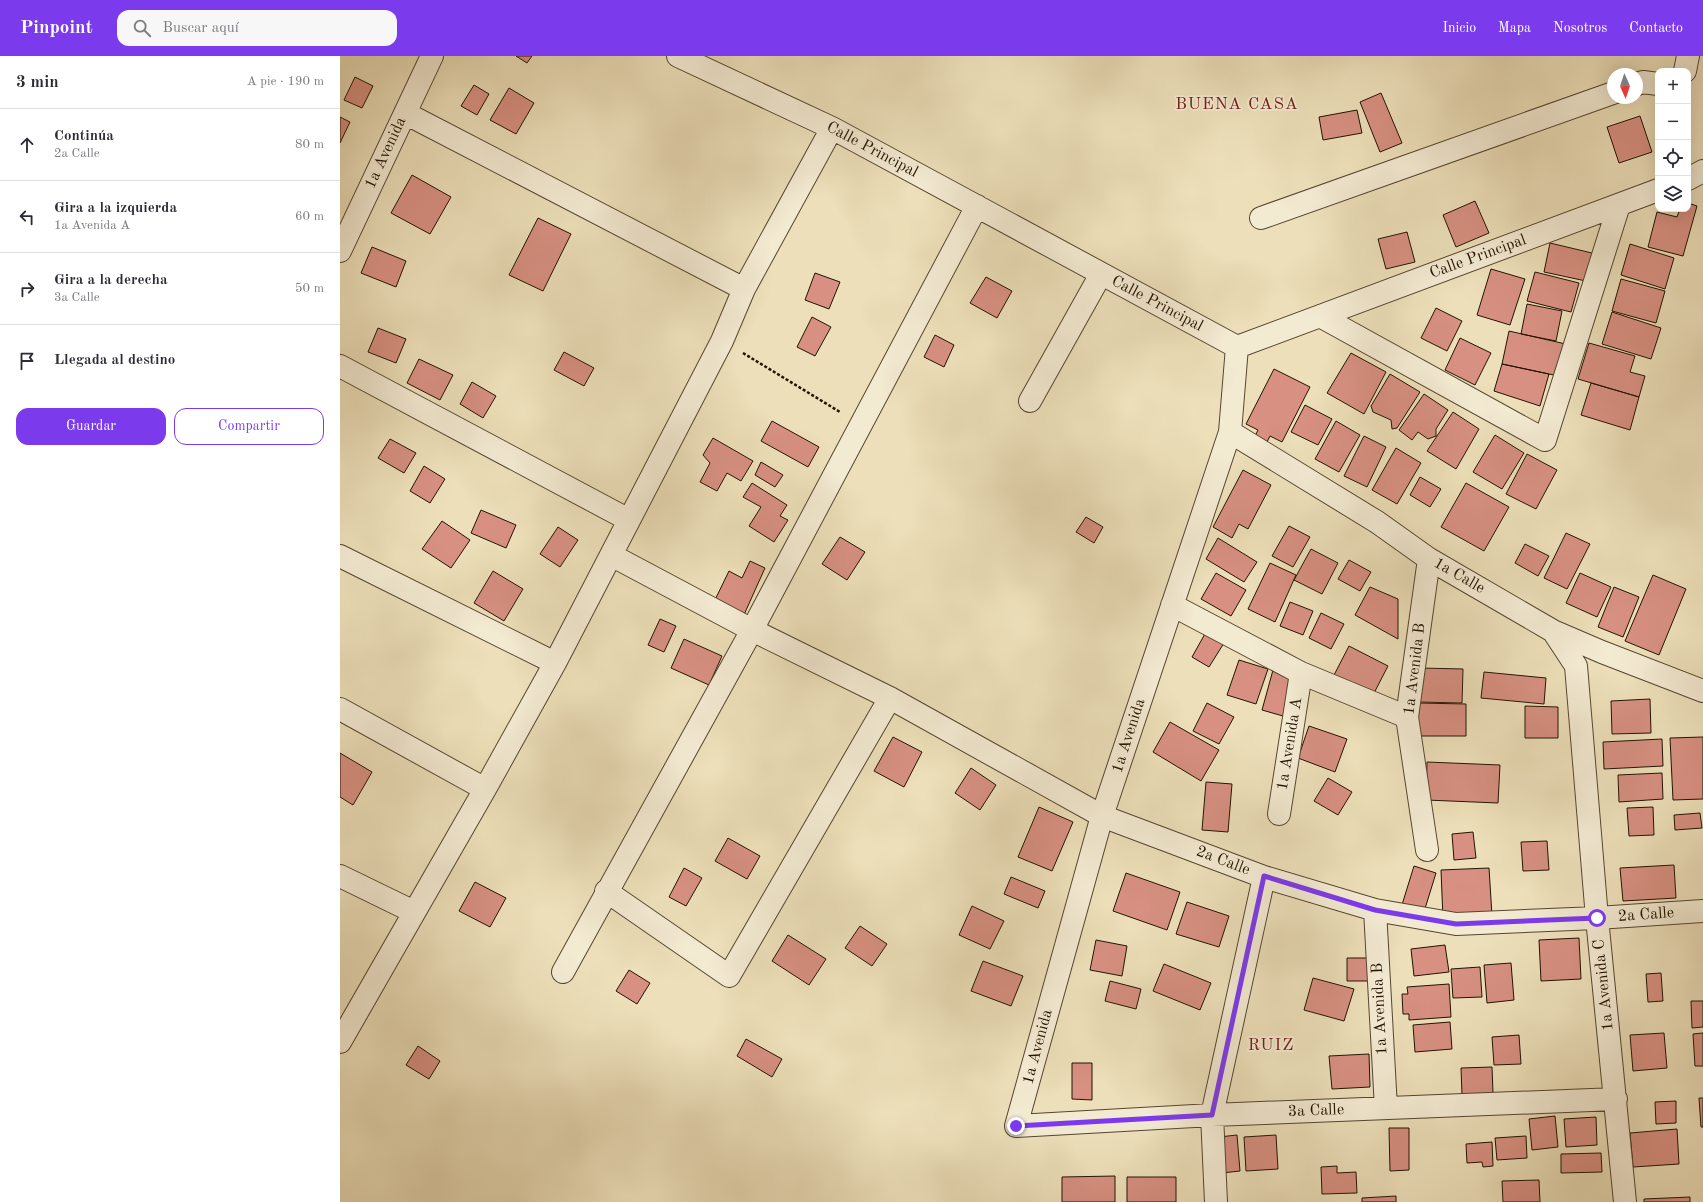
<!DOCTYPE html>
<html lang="es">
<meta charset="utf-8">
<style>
:root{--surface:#fff;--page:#f7f7f7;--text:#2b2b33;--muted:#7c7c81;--line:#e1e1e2;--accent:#7c3aed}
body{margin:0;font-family:"Old Standard TT",serif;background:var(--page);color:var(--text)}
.controls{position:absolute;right:12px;top:12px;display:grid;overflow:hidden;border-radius:8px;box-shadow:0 4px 16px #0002}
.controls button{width:36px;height:36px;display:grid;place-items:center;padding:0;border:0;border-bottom:1px solid var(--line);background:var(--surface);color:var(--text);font:20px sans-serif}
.compass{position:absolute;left:1267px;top:12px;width:36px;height:36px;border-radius:50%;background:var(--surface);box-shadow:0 4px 16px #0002;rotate:177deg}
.stop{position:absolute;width:12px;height:12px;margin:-9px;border:3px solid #7c3aed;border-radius:50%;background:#fff}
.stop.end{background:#7c3aed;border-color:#fff;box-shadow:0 1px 4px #0008}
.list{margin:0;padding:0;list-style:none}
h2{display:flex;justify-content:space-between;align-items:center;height:52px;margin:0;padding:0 16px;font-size:17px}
h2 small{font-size:13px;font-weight:400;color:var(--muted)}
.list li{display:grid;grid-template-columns:26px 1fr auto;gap:12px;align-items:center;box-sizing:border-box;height:72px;padding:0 16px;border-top:1px solid var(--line)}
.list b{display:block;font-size:15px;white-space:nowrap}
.list p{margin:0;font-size:13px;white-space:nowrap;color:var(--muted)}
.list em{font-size:13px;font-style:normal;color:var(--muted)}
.actions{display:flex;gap:8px;padding:12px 16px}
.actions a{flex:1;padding:9px 0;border:1px solid var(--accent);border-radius:12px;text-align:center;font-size:14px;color:var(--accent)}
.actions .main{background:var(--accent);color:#fff}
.icon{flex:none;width:22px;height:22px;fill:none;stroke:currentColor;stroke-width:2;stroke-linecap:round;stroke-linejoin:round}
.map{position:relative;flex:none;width:1363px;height:1146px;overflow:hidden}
header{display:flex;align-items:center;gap:24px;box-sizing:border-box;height:56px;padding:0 20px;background:var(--accent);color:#fff}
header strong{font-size:19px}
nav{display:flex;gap:22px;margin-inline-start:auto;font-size:14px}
.search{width:280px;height:36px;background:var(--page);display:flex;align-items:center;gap:10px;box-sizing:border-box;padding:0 14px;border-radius:12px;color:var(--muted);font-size:15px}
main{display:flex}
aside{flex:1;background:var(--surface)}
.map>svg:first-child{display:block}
.building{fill:#d79081;stroke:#231301}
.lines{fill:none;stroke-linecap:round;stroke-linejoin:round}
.minor-casing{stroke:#55462f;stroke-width:24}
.path{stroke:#231301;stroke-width:2.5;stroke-dasharray:3 2;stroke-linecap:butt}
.minor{stroke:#f3ead2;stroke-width:22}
.route{stroke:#7c3aed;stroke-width:5}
.labels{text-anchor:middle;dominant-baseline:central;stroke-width:3.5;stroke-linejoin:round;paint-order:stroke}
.street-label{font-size:16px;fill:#231301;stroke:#f3ead2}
.neighbourhood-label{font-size:17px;letter-spacing:1px;fill:#7a1f14;stroke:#f3ead2}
</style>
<header>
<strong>Pinpoint</strong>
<div class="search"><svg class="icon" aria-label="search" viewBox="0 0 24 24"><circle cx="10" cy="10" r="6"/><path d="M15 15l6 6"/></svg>Buscar aquí</div>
<nav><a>Inicio</a><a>Mapa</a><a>Nosotros</a><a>Contacto</a></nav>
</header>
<main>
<aside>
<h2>3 min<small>A pie · 190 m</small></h2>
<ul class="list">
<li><svg class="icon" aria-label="ahead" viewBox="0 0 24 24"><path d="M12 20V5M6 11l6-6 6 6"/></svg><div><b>Continúa</b><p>2a Calle</p></div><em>80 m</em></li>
<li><svg class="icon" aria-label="left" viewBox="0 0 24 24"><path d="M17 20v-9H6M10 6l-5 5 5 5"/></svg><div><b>Gira a la izquierda</b><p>1a Avenida A</p></div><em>60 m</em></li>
<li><svg class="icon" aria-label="right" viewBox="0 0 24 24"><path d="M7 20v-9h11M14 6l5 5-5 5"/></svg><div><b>Gira a la derecha</b><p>3a Calle</p></div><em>50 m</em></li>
<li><svg class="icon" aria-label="arrive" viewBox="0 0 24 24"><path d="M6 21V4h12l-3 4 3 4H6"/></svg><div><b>Llegada al destino</b></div></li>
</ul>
<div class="actions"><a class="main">Guardar</a><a>Compartir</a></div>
</aside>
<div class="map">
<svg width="1363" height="1146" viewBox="0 0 1363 1146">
<rect width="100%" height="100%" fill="#ecdfb9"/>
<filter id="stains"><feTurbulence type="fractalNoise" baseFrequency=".005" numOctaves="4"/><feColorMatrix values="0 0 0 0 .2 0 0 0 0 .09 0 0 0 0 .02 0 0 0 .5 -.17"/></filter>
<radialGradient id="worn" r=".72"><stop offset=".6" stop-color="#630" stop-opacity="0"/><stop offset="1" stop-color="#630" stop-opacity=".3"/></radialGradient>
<!-- building -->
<path class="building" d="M176,0H192L187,7Z
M15,21L33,30L22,52L4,44Z
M134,29L149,38L137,59L121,50Z
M169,32L194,47L176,78L150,64Z
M1041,37L1062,87L1040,96L1020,46Z
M1017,54L1022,77L983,84L979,61Z
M1300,60L1312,96L1279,107L1267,71Z
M0,61L10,66L0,87Z
M72,119L111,141L90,178L51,157Z
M1135,145L1149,177L1116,191L1103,159Z
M1348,147L1357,150L1343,200L1308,191L1317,156L1337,161L1340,153H1348Z
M198,162L231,178L203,235L169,219Z
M1067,176L1075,206L1046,213L1038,183Z
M1210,187L1252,197L1246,225L1204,216Z
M1290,188L1334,202L1325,233L1281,219Z
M32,191L66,205L56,231L21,217Z
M1151,213L1185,223L1170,269L1137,259Z
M1195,216L1239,227L1231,256L1187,245Z
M475,217L500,226L489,253L465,244Z
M646,221L672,235L657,262L630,247Z
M1281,223L1325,235L1316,267L1272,255Z
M1187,248L1222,255L1216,285L1181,278Z
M1096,252L1122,265L1107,295L1081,282Z
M1272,256L1321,272L1311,303L1262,288Z
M472,261L491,271L475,300L457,291Z
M38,272L66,283L56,307L28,296Z
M1169,275L1230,289L1223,321L1162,308Z
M595,279L614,289L604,311L584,301Z
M1120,282L1151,297L1135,329L1105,314Z
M1249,287L1295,300L1290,316L1305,320L1299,341L1238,323Z
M224,296L254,312L244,330L214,314Z
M1011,297L1046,316L1024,358L987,337Z
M79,303L113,319L100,344L67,327Z
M1162,308L1209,318L1200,350L1154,335Z
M934,313L970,331L942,386L930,380L927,386L915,380L918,374L906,368Z
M1050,318L1080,336L1057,372L1052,373L1051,364L1033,356L1031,350Z
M132,326L156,340L143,362L120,348Z
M1251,327L1299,341L1290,374L1241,359Z
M1084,338L1108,354L1096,373V380L1088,383L1078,376L1072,384L1059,374Z
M965,349L992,363L978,389L951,376Z
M1113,356L1139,373L1116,413L1087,395Z
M432,365L479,391L468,411L421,385Z
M996,365L1020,379L999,416L975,403Z
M1155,379L1184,397L1162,433L1133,416Z
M1024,380L1046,391L1027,431L1004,420Z
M373,382L413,405L401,425L387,417L377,435L360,426L370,407L363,399Z
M50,383L76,397L64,417L38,402Z
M1056,392L1081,407L1057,448L1032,434Z
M1187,398L1217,414L1196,453L1166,438Z
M421,406L443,419L435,431L415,419Z
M84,410L105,423L90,447L70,435Z
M903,414L931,429L908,473L899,468L892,482L873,471Z
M1080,421L1101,433L1090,451L1070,439Z
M412,427L447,449L440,460L448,464L434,486L409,470L421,451L403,441Z
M1126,427L1169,451L1144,495L1101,471Z
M141,454L176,469L166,492L131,477Z
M746,461L763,471L754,487L736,476Z
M102,465L130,484L111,512L82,493Z
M949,470L970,481L953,511L932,500Z
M218,471L238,484L220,511L200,498Z
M1226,477L1250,488L1227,533L1204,522Z
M500,481L525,496L507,524L482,508Z
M878,482L917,506L904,526L866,503Z
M1185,488L1209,500L1198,520L1175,507Z
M971,493L998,507L982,538L954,524Z
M1009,504L1031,516L1020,535L998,523Z
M410,505L425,512L403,561L373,548L389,515L402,522Z
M930,507L956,519L935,566L908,553Z
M153,515L183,533L164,565L134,547Z
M876,517L906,534L891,560L861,543Z
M1240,517L1271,531L1257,561L1226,547Z
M1313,519L1346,533L1319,599L1285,585Z
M1030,531L1058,543V583L1015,559Z
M1274,531L1299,541L1283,581L1258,571Z
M950,546L973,555L963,579L940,570Z
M981,557L1004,568L991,593L969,582Z
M320,563L336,570L324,596L308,589Z
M866,576L884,587L869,611L852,601Z
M344,583L382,600L369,629L331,612Z
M1009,590L1048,610L1032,641L993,621Z
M899,604L928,613L916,648L887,639Z
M1080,612L1123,613L1122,647L1079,646Z
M933,614L961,622L950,662L922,654Z
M1144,616L1206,622L1204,648L1141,642Z
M1310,643L1311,677L1272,678L1271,645Z
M867,647L894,661L879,688L853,675Z
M1078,647L1126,648V680H1078Z
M1185,650L1218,651V682H1185Z
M830,666L879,694L861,725L813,696Z
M969,670L1007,683L995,716L958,702Z
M553,681L582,696L564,731L534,715Z
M1363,681V743L1333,744L1330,682Z
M1322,683L1323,710L1264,713L1263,686Z
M0,697L32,716L13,749L0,741Z
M1087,706L1160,709L1158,747L1086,744Z
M631,712L656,729L640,754L615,737Z
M1322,717L1323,743L1279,746L1278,719Z
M988,722L1012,736L998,759L974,745Z
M866,726L892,728L888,776L862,774Z
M699,751L733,766L712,815L678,801Z
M1313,751L1314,779L1289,780L1287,752Z
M1360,757L1362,772L1335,774L1334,759Z
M1133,776L1136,802L1114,804L1112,778Z
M388,782L420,800L407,823L375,805Z
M1207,785L1209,814L1183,815L1181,786Z
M1334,809L1336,842L1283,845L1280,812Z
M1074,810L1096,817L1083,859L1061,852Z
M344,812L362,822L346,850L329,841Z
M1149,812L1152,860L1103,863L1101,814Z
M786,817L840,836L827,874L773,855Z
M671,821L705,835L698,852L664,838Z
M135,826L166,842L150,871L119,855Z
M847,846L889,860L879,891L836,878Z
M632,850L664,865L650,893L619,879Z
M520,870L547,888L532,910L505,892Z
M448,879L486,903L469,929L432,905Z
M1239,882L1241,923L1201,925L1199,884Z
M756,884L787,890L782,920L750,914Z
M1105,889L1109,916L1074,920L1071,893Z
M1007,902H1028V925H1007Z
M643,905L683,920L671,950L631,935Z
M1171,907L1174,944L1147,947L1144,909Z
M824,908L871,927L860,954L813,935Z
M1140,911L1142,941L1113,942L1111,913Z
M289,914L310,927L297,948L276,935Z
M1321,917L1323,945L1308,946L1306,918Z
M973,922L1014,933L1004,965L964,954Z
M770,925L801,933L796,953L765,945Z
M1109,928L1111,961L1069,964V958H1063L1062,938H1068L1067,931Z
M1351,945H1363V971L1352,972Z
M1110,966L1112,993L1075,996L1073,969Z
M1324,977L1327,1012L1293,1015L1290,979Z
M1363,977V1010H1355L1353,978Z
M1179,979L1181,1008L1154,1009L1152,981Z
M406,983L442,1003L432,1021L397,1000Z
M78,990L100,1005L89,1023L66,1009Z
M1029,998L1030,1031L992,1033L989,1000Z
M732,1007H752V1044L732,1043Z
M1152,1011L1153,1037L1122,1039L1121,1012Z
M1359,1042H1363V1071H1361Z
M1336,1045V1067L1316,1068L1315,1046Z
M1215,1060L1218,1091L1192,1094L1189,1063Z
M1256,1061L1257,1089L1226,1091L1224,1063Z
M1049,1072H1069V1114L1050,1115Z
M1337,1073L1339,1108L1293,1111L1290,1077Z
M897,1079L900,1115L882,1117L879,1081Z
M936,1079L938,1113L906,1115L904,1081Z
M1186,1080L1187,1102L1157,1104L1155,1082Z
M1152,1086L1153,1110L1143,1111L1142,1106L1127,1107L1126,1088Z
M1261,1097L1262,1116L1221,1117V1098Z
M997,1110V1117L1016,1116L1017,1137L982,1138L981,1111Z
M775,1120V1146H722V1121Z
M787,1121H836V1146H787Z
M1199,1124L1200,1146H1163L1162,1125Z
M1056,1140V1146H1022V1142Z
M1350,1141V1146H1304V1143Z"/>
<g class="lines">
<!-- minor casing -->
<g class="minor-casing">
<path id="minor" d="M338,0L492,72L897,291L1318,134
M1345,15L1348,0
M1297,28L1303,26L1318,28
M65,57L404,233
M1348,123L1363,115
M921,162L1273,37
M0,195L92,0
M980,260L1205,384L1279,149
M897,291L890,376L762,760L676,1070L872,1059L1276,1043
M0,310L289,464
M690,345L761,218
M890,376L1037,466L1089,503L1213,575L1262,596L1363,635
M271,499L412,574L550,642L762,760L924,821L1035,854L1116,868L1257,862L1363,855
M0,500L215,607
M832,549L961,617L1067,661
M1213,575L1236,610L1257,862L1285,1146
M0,653L145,733
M939,758L961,617
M1087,794L1067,661L1089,503
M0,820L74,856
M266,835L389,920L550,642
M1035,854L1046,1052
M223,916L412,574L637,150
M0,986L145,733L215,607L382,285L404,233L492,72
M876,1146L872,1059L924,821"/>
</g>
<!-- path -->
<path class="path" d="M403,297L500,356"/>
<!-- minor -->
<use href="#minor" class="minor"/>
</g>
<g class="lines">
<!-- route -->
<path class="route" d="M676,1070L872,1059L924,820L1035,854L1116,868L1257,862"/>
</g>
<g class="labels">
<!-- street labels -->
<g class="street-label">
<text transform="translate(532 94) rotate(28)">Calle Principal</text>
<text transform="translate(46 97) rotate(-65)">1a Avenida</text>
<text transform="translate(1138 201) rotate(-20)">Calle Principal</text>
<text transform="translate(817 248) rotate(28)">Calle Principal</text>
<text transform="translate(1119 520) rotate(30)">1a Calle</text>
<text transform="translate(1075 613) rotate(-83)">1a Avenida B</text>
<text transform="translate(789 680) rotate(-72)">1a Avenida</text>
<text transform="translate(950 688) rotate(-81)">1a Avenida A</text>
<text transform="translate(883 805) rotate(21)">2a Calle</text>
<text transform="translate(1306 859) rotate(-4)">2a Calle</text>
<text transform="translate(1264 929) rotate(-96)">1a Avenida C</text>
<text transform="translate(1040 953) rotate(-93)">1a Avenida B</text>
<text transform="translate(698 991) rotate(-75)">1a Avenida</text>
<text transform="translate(976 1055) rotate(-2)">3a Calle</text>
</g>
<!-- neighbourhood labels -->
<g class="neighbourhood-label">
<text x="897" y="48">BUENA CASA</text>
<text x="931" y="989">RUIZ</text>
</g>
</g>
<rect width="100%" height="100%" filter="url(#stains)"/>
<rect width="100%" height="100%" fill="url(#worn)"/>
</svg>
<div class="controls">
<button>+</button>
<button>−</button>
<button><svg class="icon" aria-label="locate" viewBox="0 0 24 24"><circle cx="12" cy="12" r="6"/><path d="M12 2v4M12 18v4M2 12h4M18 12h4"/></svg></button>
<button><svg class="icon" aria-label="layers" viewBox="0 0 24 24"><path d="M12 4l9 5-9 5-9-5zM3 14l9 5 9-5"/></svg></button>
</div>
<svg class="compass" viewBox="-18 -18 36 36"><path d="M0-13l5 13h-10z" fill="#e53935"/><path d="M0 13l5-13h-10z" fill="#7c7c81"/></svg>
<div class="stop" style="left:1257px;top:862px"></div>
<div class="stop end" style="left:676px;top:1070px"></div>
</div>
</main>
